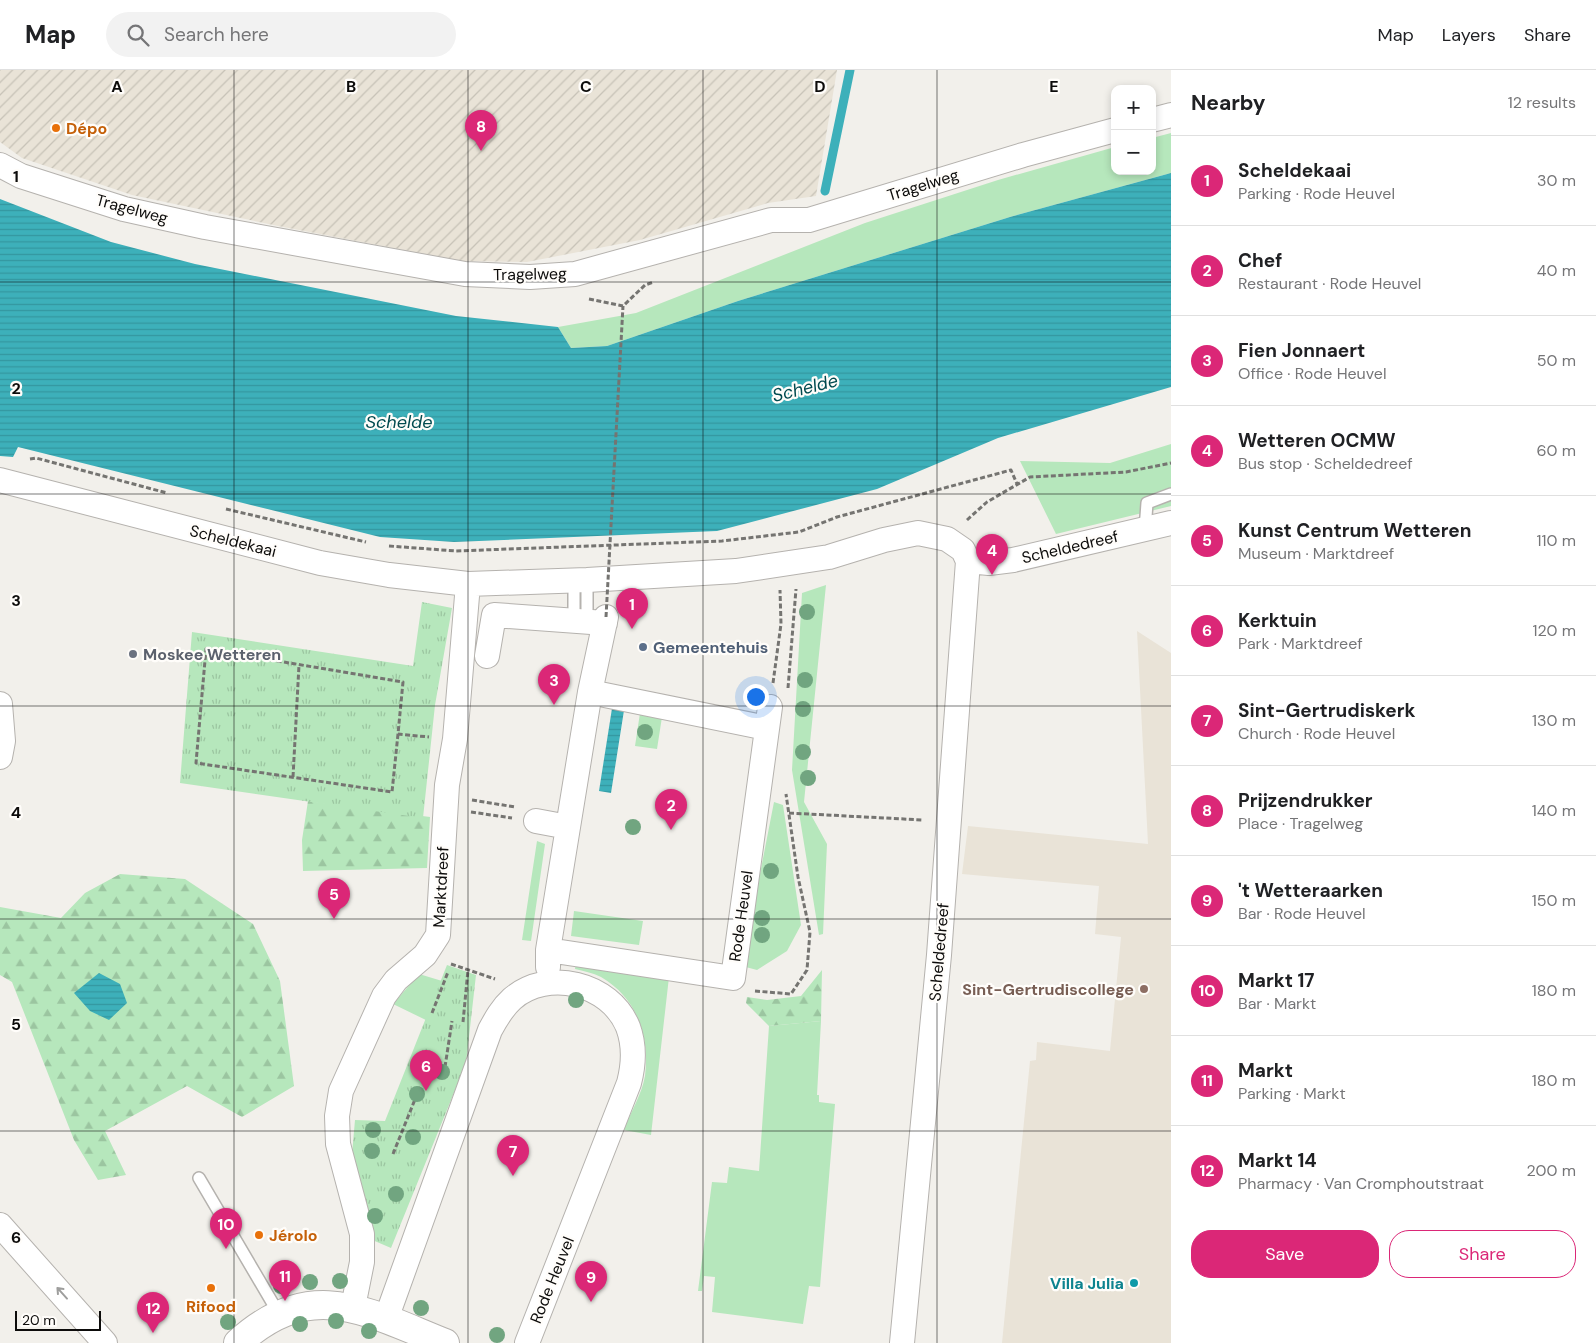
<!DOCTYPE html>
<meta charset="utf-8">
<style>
:root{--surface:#fff;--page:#f2f2f2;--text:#202124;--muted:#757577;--line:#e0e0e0;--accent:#db2777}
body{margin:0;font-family:"DM Sans",sans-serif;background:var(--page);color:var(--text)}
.controls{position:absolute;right:15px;top:15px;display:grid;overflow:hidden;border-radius:10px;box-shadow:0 2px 8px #0003}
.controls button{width:45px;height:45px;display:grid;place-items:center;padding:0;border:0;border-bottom:1px solid var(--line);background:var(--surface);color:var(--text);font:25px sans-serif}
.scale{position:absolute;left:15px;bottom:12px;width:86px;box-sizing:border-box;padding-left:5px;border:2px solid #0d0c0b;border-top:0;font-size:14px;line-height:18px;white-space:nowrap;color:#0d0c0b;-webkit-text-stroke:4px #fffdfa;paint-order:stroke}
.you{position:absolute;left:755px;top:626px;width:18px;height:18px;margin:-12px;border:4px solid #fff;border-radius:50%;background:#1a73e8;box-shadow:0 0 0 8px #1a73e833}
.badge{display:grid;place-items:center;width:32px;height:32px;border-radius:50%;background:var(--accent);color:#fff;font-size:16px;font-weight:700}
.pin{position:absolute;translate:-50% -41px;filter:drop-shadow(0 1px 2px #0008)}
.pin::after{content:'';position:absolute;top:26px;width:18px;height:15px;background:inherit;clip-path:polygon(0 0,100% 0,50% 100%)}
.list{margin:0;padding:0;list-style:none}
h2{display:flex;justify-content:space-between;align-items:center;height:65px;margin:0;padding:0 20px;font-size:21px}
h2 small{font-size:16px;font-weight:400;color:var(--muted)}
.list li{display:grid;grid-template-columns:32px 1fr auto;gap:15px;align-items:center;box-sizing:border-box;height:90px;padding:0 20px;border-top:1px solid var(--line)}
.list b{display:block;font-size:19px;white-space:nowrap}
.list p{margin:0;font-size:16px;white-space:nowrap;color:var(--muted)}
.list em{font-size:16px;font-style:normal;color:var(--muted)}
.actions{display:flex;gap:10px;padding:15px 20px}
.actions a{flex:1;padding:11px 0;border:1px solid var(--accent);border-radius:20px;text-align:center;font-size:18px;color:var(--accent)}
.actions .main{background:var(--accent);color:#fff}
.icon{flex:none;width:28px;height:28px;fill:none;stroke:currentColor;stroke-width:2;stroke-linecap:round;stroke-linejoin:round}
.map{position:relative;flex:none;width:1171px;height:1273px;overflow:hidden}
header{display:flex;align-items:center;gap:30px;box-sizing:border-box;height:70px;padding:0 25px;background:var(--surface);border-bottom:1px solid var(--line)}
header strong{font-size:24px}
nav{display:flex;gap:28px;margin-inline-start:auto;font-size:18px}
.search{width:350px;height:45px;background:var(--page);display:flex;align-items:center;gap:12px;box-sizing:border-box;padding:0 18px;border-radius:28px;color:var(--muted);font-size:19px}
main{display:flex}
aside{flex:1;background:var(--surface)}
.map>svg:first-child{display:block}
.built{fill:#e9e3d7}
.industrial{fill:url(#industrial-furrows)}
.green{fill:#b6e7bc}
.forest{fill:url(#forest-firs)}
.park{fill:url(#park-tufts)}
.water{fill:url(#water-rules)}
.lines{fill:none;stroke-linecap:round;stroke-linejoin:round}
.stream{stroke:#3db0ba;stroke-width:9}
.lane-casing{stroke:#b5b2ae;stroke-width:14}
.street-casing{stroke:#b5b2ae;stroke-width:26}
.secondary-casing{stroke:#b5b2ae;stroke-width:30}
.path{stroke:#757471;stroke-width:3;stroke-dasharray:5 2.5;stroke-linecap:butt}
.lane{stroke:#fff;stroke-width:11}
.street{stroke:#fff;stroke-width:24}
.secondary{stroke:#fff;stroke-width:28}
.path-bridge{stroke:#757471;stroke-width:3;stroke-dasharray:5 2.5;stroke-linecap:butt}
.tree{fill:#71a580}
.oneway{stroke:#9e9e9d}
.grid{fill:none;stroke:#0d0c0b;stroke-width:1;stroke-opacity:0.55}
.food-dot{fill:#e8710a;stroke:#fffdfa;stroke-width:2}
.service-dot{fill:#5c6f8a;stroke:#fffdfa;stroke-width:2}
.worship-dot{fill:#6b7280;stroke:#fffdfa;stroke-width:2}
.education-dot{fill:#8d6e63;stroke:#fffdfa;stroke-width:2}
.culture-dot{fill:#0f9aa8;stroke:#fffdfa;stroke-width:2}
.labels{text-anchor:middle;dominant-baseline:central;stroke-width:4.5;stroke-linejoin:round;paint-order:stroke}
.food-label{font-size:16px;font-weight:bold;fill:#c56008;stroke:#fffdfa;text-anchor:start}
.street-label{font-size:16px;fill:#0d0c0b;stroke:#fffdfa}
.service-label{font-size:16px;font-weight:bold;fill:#4e5e75;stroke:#fffdfa;text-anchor:start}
.worship-label{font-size:16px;font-weight:bold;fill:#5b616d;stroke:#fffdfa;text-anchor:start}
.education-label{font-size:16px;font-weight:bold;fill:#785e54;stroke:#fffdfa;text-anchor:end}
.culture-label{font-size:16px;font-weight:bold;fill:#0d838f;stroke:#fffdfa;text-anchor:end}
.water-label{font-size:18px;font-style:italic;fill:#014a4f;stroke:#fffdfa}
.grid-label{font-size:16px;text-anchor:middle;font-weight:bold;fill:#0d0c0b;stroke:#fffdfa;stroke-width:4.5;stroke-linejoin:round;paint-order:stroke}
</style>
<header>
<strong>Map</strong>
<div class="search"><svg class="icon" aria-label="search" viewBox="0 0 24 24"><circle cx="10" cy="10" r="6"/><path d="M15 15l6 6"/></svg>Search here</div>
<nav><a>Map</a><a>Layers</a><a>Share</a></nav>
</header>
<main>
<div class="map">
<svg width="1171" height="1273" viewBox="0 0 1171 1273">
<defs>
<pattern id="industrial-furrows" width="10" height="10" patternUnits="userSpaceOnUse" patternTransform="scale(1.25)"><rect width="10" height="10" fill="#e9e3d7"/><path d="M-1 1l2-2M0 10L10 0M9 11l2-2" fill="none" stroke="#c7c2b7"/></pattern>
<pattern id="forest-firs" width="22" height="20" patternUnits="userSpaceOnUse" patternTransform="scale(1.25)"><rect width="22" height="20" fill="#b6e7bc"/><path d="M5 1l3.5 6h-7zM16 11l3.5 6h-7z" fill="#9bc5a0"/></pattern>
<pattern id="park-tufts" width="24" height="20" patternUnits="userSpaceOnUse" patternTransform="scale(1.25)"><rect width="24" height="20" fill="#b6e7bc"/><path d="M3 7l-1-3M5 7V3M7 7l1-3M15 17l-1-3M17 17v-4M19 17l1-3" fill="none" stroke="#9bc5a0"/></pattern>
<pattern id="water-rules" width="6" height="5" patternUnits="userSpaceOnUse" patternTransform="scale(1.25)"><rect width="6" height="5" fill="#3db0ba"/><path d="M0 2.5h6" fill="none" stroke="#34969f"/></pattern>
</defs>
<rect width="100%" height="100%" fill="#f2f0eb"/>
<!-- built -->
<path class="built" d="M1137,561L1171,583V1273H1002L1030,991L1036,990L1037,972L1110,981L1121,867L1095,864L1099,816L962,804L968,756L1148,774Z"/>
<!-- industrial -->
<path class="industrial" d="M0,0H837L816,126L768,133L640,170L527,192L461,191L278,156L132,125L22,88L0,72Z"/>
<!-- green -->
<path class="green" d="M1171,63V103L1010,147L738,231L607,276L571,278L558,257L636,243L865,153L998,110L1115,77V101H1152V68Z
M1171,374V436L1056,464L1020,391L1110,393Z
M826,515L804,732L827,774L823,864L819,865L792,700L802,523Z
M640,643L662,647L657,679L635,676Z
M774,732L783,735L801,855L787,881L757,900L742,896Z
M537,771L545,774L531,871L522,870Z
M574,841L643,851L639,875L571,866Z
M576,892L669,907L651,1065L624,1060C630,1043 642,1024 645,1006C650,966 637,928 601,907C593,903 583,901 575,899Z
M419,904L462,917L430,952L393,934Z
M821,951L817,1025H819V1032L835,1034L820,1217L809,1216L803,1254L712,1242L715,1207L704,1206L702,1221H698L712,1112L727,1113L729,1097L759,1101L769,956Z"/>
<!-- forest -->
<path class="forest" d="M308,731L430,747L427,798L303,801L302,770Z
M120,804L185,809L253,854L280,911L294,1016L242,1047L187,1016L105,1061L126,1105L98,1110L74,1070L12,912L0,905V837L61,848L85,823Z
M822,900L821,951L769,956L746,933L747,927L767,930L801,926Z"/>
<!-- park -->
<path class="park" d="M422,532L452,538L435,635L423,748L180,713L192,562L413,596Z
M447,895L476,905L466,993L391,1178L370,1169L352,1084L355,1050L385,1051Z"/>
<!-- water -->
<path class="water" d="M1171,103V317L998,368L877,419L717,461L454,472L380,467L18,377L13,387L0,386V129L111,172L195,194L456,246L558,257L571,278L607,276L738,231L1010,147Z
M613,632L625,634L611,723L599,721Z
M99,903L120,914L127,933L109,950L90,941L74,923Z"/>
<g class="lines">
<!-- stream -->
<path class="stream" d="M825,121L850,0"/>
<!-- lane casing -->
<g class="lane-casing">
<path id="lane" d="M1145,460L1147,433L1171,424
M574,542V511
M587,544V510
M199,1108L279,1244"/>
</g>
<!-- street casing -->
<g class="street-casing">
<path id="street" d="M1152,50L1171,45
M0,95L21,106L124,139L205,157L465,204L530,207L575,204L771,150H809L1023,85L1115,60
M0,410L320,493L389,505L468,514L587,510L736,501L829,487L884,470L918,463L947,469L963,480L968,491L939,885L902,1273
M968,491L989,493L1013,490L1171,453
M487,586L494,545L605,553
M590,622L767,658
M0,634L3,671L0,687
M536,751L568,757
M548,880L733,908L770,637
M548,897V880L590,622L606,547
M0,1155L105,1273
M353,1237L362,1192V1164L338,1074L337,1046L341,1021L384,926L396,910L425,885L438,865L447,715L455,669L468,514
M386,1249L490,960C496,949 502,938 512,929C548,898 610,913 628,957C635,976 634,994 629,1013L527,1273"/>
</g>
<!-- secondary casing -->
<g class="secondary-casing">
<path id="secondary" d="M238,1273C311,1206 367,1242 445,1273"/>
</g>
<!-- path -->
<path class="path" d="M589,229L623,236L645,215L654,212
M30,389L36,388L167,423
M226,439L366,472
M967,450L987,432L1030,407L1126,402L1171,393
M389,476L456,481L722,471L799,462L837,447L1011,400L1017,414
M773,613L781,554L780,520
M788,618L796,519
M398,664L392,722L196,693L206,579L403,612L398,664L429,667
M293,707L299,595
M472,730L515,737
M471,742L512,748
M789,743L923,750
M451,894L495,909
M755,921L791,924L807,900L810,862L798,807L786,724
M432,943L448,902
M463,952L468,900
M445,997L452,951
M393,1084L420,1017"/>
<!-- lane -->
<use href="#lane" class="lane"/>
<!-- street -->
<use href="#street" class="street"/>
<!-- secondary -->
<use href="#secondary" class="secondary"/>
<!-- path-bridge -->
<path class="path-bridge" d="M606,547L623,236"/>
</g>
<!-- trees -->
<g class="tree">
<circle cx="807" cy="542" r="8"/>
<circle cx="805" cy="610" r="8"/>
<circle cx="803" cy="639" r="8"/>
<circle cx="645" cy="662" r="8"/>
<circle cx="803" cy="682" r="8"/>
<circle cx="808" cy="708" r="8"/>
<circle cx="633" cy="757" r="8"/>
<circle cx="771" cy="801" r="8"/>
<circle cx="762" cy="848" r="8"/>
<circle cx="762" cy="865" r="8"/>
<circle cx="576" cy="930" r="8"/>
<circle cx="422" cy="1000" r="8"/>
<circle cx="442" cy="1002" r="8"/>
<circle cx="417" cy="1024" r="8"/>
<circle cx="373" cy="1060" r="8"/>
<circle cx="413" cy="1067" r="8"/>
<circle cx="372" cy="1081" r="8"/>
<circle cx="396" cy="1124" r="8"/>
<circle cx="375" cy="1146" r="8"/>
<circle cx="340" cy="1211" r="8"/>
<circle cx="310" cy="1212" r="8"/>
<circle cx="281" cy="1216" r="8"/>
<circle cx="421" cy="1238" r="8"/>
<circle cx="336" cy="1251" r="8"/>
<circle cx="228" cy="1252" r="8"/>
<circle cx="300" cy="1254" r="8"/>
<circle cx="369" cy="1261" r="8"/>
<circle cx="497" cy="1265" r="8"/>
</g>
<!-- one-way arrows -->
<defs><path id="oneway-shaft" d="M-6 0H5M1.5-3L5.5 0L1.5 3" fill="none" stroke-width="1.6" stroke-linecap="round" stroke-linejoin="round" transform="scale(1.25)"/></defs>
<use class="oneway" href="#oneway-shaft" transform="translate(62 1223) rotate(-132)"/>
<!-- grid -->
<path class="grid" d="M234,0V1273M468,0V1273M703,0V1273M937,0V1273M0,212H1171M0,424H1171M0,636H1171M0,849H1171M0,1061H1171"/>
<!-- markers -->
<g class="food-dot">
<circle cx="56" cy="58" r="5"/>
<circle cx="259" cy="1165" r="5"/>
<circle cx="211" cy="1218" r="5"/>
</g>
<circle class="service-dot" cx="643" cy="577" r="5"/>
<circle class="worship-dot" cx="133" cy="584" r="5"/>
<circle class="education-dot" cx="1144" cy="919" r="5"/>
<circle class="culture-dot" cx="1134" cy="1213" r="5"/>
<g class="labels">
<!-- food labels -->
<g class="food-label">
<text x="66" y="58">Dépo</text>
<text x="269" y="1165">Jérolo</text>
<text x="211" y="1236" text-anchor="middle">Rifood</text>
</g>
<!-- street labels -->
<g class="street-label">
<text transform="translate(923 115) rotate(-17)">Tragelweg</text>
<text transform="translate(132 139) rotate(15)">Tragelweg</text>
<text transform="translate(530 204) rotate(-1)">Tragelweg</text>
<text transform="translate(233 471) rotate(14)">Scheldekaai</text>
<text transform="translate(1070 477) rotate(-13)">Scheldedreef</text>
<text transform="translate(441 817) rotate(-87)">Marktdreef</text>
<text transform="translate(741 846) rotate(-82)">Rode Heuvel</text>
<text transform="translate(939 882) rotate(-85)">Scheldedreef</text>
<text transform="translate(552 1210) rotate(-68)">Rode Heuvel</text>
</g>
<!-- service labels -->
<g class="service-label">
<text x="653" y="577">Gemeentehuis</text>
</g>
<!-- worship labels -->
<g class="worship-label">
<text x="143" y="584">Moskee Wetteren</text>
</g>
<!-- education labels -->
<g class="education-label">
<text x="1134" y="919">Sint-Gertrudiscollege</text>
</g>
<!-- culture labels -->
<g class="culture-label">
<text x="1124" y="1213">Villa Julia</text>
</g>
<!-- water labels -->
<g class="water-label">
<text transform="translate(805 318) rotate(-14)">Schelde</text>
<text x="399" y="352">Schelde</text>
</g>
</g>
<g class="grid-label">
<text x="117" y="22">A</text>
<text x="351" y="22">B</text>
<text x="586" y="22">C</text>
<text x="820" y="22">D</text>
<text x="1054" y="22">E</text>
<text x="16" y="112">1</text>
<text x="16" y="324">2</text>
<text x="16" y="536">3</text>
<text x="16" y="748">4</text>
<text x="16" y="960">5</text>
<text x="16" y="1173">6</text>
</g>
</svg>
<div class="controls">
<button>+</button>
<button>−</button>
</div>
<div class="scale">20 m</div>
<div class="you"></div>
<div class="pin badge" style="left:632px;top:559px">1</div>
<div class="pin badge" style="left:671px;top:760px">2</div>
<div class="pin badge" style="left:554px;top:635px">3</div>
<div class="pin badge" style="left:992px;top:505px">4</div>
<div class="pin badge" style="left:334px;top:849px">5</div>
<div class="pin badge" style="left:426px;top:1021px">6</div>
<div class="pin badge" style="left:513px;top:1106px">7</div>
<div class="pin badge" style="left:481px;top:81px">8</div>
<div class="pin badge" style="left:591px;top:1232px">9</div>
<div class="pin badge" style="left:226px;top:1179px">10</div>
<div class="pin badge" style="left:285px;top:1231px">11</div>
<div class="pin badge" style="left:153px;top:1263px">12</div>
</div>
<aside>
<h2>Nearby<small>12 results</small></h2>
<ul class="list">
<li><span class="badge">1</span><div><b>Scheldekaai</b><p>Parking · Rode Heuvel</p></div><em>30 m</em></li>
<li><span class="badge">2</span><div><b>Chef</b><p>Restaurant · Rode Heuvel</p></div><em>40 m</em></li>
<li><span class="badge">3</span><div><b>Fien Jonnaert</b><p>Office · Rode Heuvel</p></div><em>50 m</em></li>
<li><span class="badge">4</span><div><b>Wetteren OCMW</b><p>Bus stop · Scheldedreef</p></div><em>60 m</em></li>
<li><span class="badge">5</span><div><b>Kunst Centrum Wetteren</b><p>Museum · Marktdreef</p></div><em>110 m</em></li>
<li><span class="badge">6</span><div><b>Kerktuin</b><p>Park · Marktdreef</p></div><em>120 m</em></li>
<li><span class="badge">7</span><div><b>Sint-Gertrudiskerk</b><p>Church · Rode Heuvel</p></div><em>130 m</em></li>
<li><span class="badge">8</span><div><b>Prijzendrukker</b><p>Place · Tragelweg</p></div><em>140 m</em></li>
<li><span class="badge">9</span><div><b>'t Wetteraarken</b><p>Bar · Rode Heuvel</p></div><em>150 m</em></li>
<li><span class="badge">10</span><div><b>Markt 17</b><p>Bar · Markt</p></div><em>180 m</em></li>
<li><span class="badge">11</span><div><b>Markt</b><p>Parking · Markt</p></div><em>180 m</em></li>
<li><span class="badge">12</span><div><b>Markt 14</b><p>Pharmacy · Van Cromphoutstraat</p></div><em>200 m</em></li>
</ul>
<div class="actions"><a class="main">Save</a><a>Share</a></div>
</aside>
</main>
